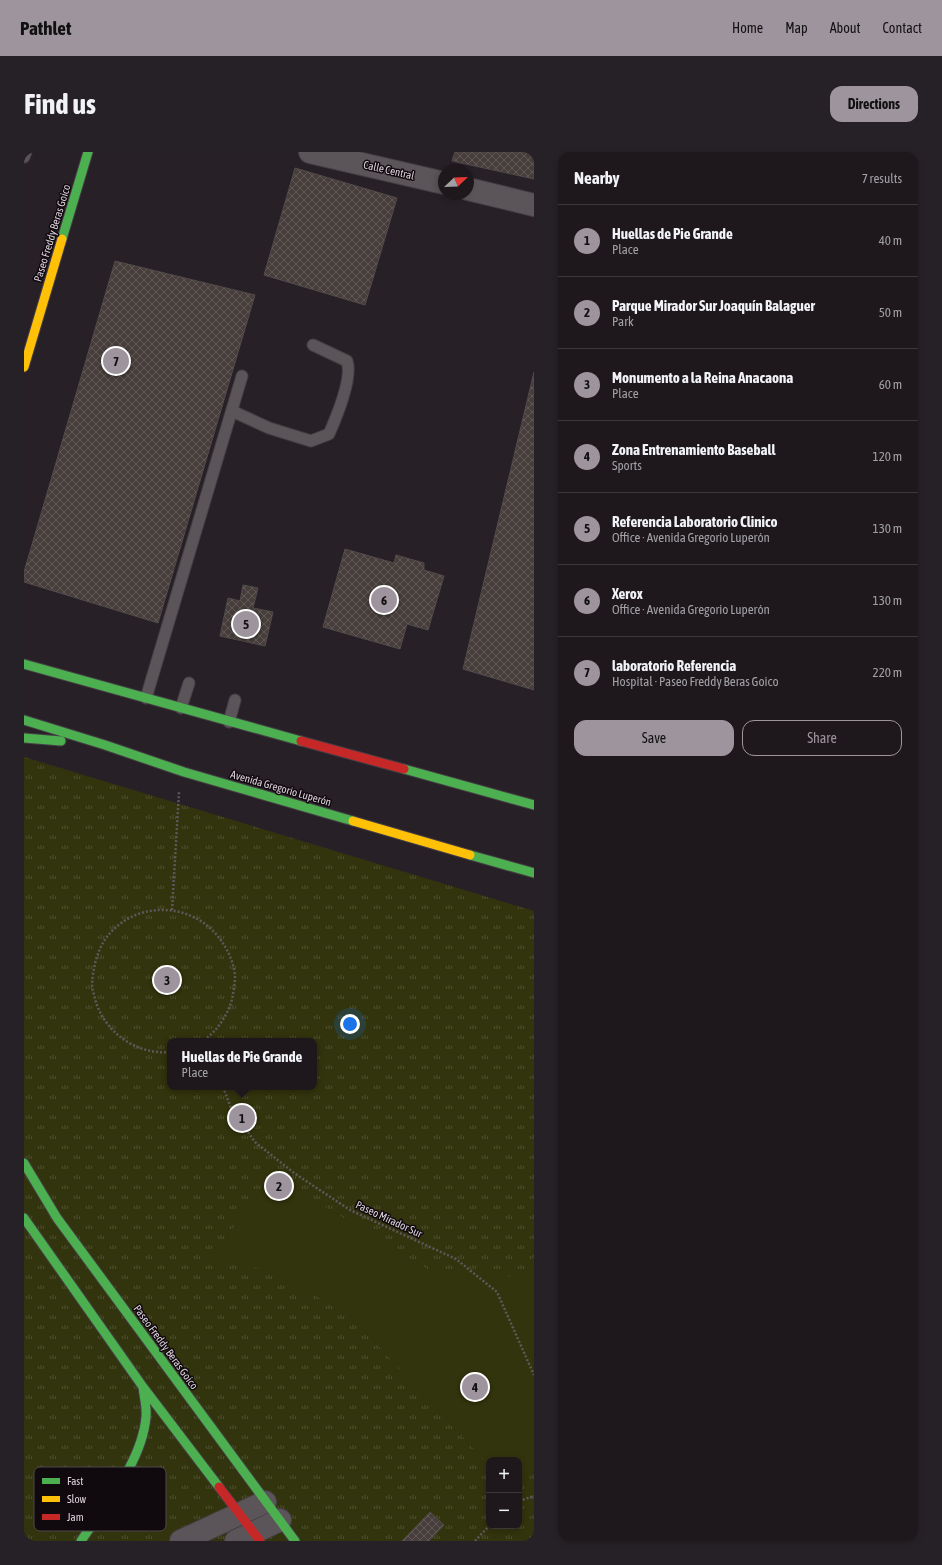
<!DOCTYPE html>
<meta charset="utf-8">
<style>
:root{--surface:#1e181d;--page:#262126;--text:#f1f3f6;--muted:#a1a0a4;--line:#3c373b;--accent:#9e949d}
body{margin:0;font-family:"Asap Condensed",sans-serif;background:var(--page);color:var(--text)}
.controls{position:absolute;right:12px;bottom:12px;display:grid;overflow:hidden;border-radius:8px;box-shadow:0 2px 6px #0003}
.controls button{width:36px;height:36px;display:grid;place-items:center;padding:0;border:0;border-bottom:1px solid var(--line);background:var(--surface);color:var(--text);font:20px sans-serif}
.compass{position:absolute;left:414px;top:12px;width:36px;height:36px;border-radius:50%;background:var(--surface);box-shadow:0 2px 6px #0003;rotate:67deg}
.you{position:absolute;left:326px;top:872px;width:14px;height:14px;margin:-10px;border:3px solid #fff;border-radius:50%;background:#1a73e8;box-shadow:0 0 0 6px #1a73e833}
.badge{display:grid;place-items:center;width:26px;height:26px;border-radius:50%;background:var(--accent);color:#111;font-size:13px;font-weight:700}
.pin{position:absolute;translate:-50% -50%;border:2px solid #fff;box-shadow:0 1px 4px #0006}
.popup{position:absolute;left:143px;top:886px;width:150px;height:52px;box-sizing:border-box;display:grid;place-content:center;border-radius:8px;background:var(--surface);filter:drop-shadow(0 1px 3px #0005);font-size:13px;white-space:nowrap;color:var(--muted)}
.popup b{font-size:15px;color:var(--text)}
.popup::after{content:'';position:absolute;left:50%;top:100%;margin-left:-8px;border:8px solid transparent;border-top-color:var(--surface)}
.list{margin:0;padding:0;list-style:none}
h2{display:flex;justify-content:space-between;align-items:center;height:52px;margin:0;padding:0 16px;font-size:17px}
h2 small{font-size:13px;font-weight:400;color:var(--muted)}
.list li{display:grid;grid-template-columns:26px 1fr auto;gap:12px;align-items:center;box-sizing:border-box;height:72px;padding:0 16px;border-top:1px solid var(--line)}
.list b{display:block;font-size:15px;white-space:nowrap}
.list p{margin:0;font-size:13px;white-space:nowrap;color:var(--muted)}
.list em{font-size:13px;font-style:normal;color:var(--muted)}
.actions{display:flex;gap:8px;padding:12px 16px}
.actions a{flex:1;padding:9px 0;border:1px solid var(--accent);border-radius:12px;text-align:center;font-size:14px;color:var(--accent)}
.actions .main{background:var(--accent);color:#111}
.map{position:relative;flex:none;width:510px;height:1389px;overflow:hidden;border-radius:12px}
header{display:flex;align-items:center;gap:24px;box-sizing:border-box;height:56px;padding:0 20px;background:var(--accent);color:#111}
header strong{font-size:19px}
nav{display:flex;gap:22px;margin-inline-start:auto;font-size:14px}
.intro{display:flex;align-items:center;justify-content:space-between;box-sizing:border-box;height:96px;padding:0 24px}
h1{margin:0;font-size:28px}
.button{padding:10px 18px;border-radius:12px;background:var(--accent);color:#111;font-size:14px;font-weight:700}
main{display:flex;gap:24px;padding:0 24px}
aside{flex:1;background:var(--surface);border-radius:12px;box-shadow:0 2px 6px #0003}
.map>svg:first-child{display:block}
.park{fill:url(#park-tufts);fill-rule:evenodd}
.pitch{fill:#32340d}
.building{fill:url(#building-cross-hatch);stroke:#514b4b}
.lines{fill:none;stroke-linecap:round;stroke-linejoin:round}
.lane-casing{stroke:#453e45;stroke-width:13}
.street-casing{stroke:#453e45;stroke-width:24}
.fast-casing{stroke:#453e45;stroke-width:11}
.slow-casing{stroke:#453e45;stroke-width:11}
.jam-casing{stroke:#453e45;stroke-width:11}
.path{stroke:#5e585d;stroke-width:2.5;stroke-dasharray:2 2;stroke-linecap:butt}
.lane{stroke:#5b555a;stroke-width:11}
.street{stroke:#5b555a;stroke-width:22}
.fast{stroke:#4caf50;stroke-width:9}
.slow{stroke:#ffc107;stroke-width:9}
.jam{stroke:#c62828;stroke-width:9}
.labels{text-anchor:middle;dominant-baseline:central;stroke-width:3;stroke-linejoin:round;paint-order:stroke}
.street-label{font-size:11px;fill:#ddd3dc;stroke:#100a0f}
.key{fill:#100a0f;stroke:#4e464c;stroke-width:1}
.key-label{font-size:11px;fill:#ddd3dc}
</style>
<header>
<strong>Pathlet</strong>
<nav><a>Home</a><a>Map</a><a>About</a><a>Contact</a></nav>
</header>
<div class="intro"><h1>Find us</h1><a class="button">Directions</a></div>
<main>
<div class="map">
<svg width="510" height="1389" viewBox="0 0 510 1389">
<defs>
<pattern id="park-tufts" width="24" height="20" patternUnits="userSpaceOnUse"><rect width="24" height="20" fill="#32340d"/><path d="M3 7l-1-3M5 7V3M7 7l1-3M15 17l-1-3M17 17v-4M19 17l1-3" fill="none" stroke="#4f5030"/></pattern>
<pattern id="building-cross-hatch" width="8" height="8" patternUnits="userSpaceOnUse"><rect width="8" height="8" fill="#473e3b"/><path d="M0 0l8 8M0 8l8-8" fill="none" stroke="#615957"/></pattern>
</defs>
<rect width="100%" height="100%" fill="#282027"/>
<!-- park -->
<path class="park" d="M0,605L510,759V1389H0ZM146,889H290V935H146ZM465,1308H495V1374H465Z"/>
<!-- pitch -->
<path class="pitch" d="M251,1024L408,1120L495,1125L510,1105V1321L495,1320V1308H465V1313L324,1161L242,1118L184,1107Z"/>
<!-- building -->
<path class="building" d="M431,0H510V27L428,9Z
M271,16L373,46L341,153L240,123Z
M91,109L231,143L134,471L0,430V420Z
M510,220V538L439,517Z
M321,397L370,411L372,403L400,411V418L420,424L404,478L383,472L376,497L299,475Z
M219,433L234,436L229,456L249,460L241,494L196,484L204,446L216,449Z
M406,1360L420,1373L405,1389H378Z"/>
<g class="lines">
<!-- lane casing -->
<g class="lane-casing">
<path id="lane" d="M0,5L2,0
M208,259L245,276L287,289L305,282C312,266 329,226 323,209L289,193
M122,546L218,224
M157,556L165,531
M205,570L211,548"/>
</g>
<!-- street casing -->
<g class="street-casing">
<path id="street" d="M286,0L420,31
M444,37L510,53
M157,1389L241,1350
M212,1389L256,1368"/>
</g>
<!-- fast casing -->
<g class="fast-casing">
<path id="fast" d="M38,87L64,0
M0,512L277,589
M0,568L81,593L160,620L329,669
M0,586L37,589
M380,617L510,653
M446,703L510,721
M0,1011L33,1066L271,1389
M0,1066L119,1235L195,1335
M57,1389C81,1353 118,1310 122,1265C123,1255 120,1245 119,1235"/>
</g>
<!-- slow casing -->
<g class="slow-casing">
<path id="slow" d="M0,215L38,87
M329,669L446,703"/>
</g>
<!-- jam casing -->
<g class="jam-casing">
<path id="jam" d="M277,589L380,617
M195,1335L236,1389"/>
</g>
<!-- path -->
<path class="path" d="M148,758L155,640
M146,900C112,903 80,880 71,847C70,842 68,837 68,832C69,816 73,799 82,786C112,746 172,750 198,790C205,800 210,812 211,824C211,830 210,836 209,842C207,858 193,881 178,889
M199,935L207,956L231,990L270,1021L326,1058L432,1107L473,1140L510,1223
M495,1349L510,1344
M451,1389L465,1374"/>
<!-- lane -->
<use href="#lane" class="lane"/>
<!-- street -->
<use href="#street" class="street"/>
<!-- fast -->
<use href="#fast" class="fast"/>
<!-- slow -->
<use href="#slow" class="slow"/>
<!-- jam -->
<use href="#jam" class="jam"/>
</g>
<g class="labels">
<!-- street labels -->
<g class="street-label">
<text transform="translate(365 18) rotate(13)">Calle Central</text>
<text transform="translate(28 81) rotate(-73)">Paseo Freddy Beras Goico</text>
<text transform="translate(257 636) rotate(16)">Avenida Gregorio Luperón</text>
<text transform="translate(365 1067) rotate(25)">Paseo Mirador Sur</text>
<text transform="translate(142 1195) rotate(54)">Paseo Freddy Beras Goico</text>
</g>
</g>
<!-- legend -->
<rect x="10" y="1315" width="132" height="64" rx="6" class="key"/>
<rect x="18" y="1326" width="18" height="6" fill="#4caf50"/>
<rect x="18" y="1344" width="18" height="6" fill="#ffc107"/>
<rect x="18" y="1362" width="18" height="6" fill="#c62828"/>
<g class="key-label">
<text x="43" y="1333">Fast</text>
<text x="43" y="1351">Slow</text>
<text x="43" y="1369">Jam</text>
</g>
</svg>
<div class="controls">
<button>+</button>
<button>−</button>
</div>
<svg class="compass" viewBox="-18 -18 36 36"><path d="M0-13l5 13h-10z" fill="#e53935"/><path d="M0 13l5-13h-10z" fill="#a1a0a4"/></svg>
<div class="you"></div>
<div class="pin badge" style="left:218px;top:966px">1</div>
<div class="popup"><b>Huellas de Pie Grande</b>Place</div>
<div class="pin badge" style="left:255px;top:1034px">2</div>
<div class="pin badge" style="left:143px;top:828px">3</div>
<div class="pin badge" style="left:451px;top:1235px">4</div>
<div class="pin badge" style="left:222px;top:472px">5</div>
<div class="pin badge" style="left:360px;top:448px">6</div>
<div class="pin badge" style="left:92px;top:209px">7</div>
</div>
<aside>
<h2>Nearby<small>7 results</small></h2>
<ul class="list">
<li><span class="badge">1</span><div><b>Huellas de Pie Grande</b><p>Place</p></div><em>40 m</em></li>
<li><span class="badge">2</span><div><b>Parque Mirador Sur Joaquín Balaguer</b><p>Park</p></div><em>50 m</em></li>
<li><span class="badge">3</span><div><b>Monumento a la Reina Anacaona</b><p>Place</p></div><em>60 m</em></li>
<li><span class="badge">4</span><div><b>Zona Entrenamiento Baseball</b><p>Sports</p></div><em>120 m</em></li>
<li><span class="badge">5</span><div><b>Referencia Laboratorio Clinico</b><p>Office · Avenida Gregorio Luperón</p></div><em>130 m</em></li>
<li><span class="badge">6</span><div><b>Xerox</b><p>Office · Avenida Gregorio Luperón</p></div><em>130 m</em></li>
<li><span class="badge">7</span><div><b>laboratorio Referencia</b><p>Hospital · Paseo Freddy Beras Goico</p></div><em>220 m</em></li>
</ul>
<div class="actions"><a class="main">Save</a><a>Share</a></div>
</aside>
</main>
